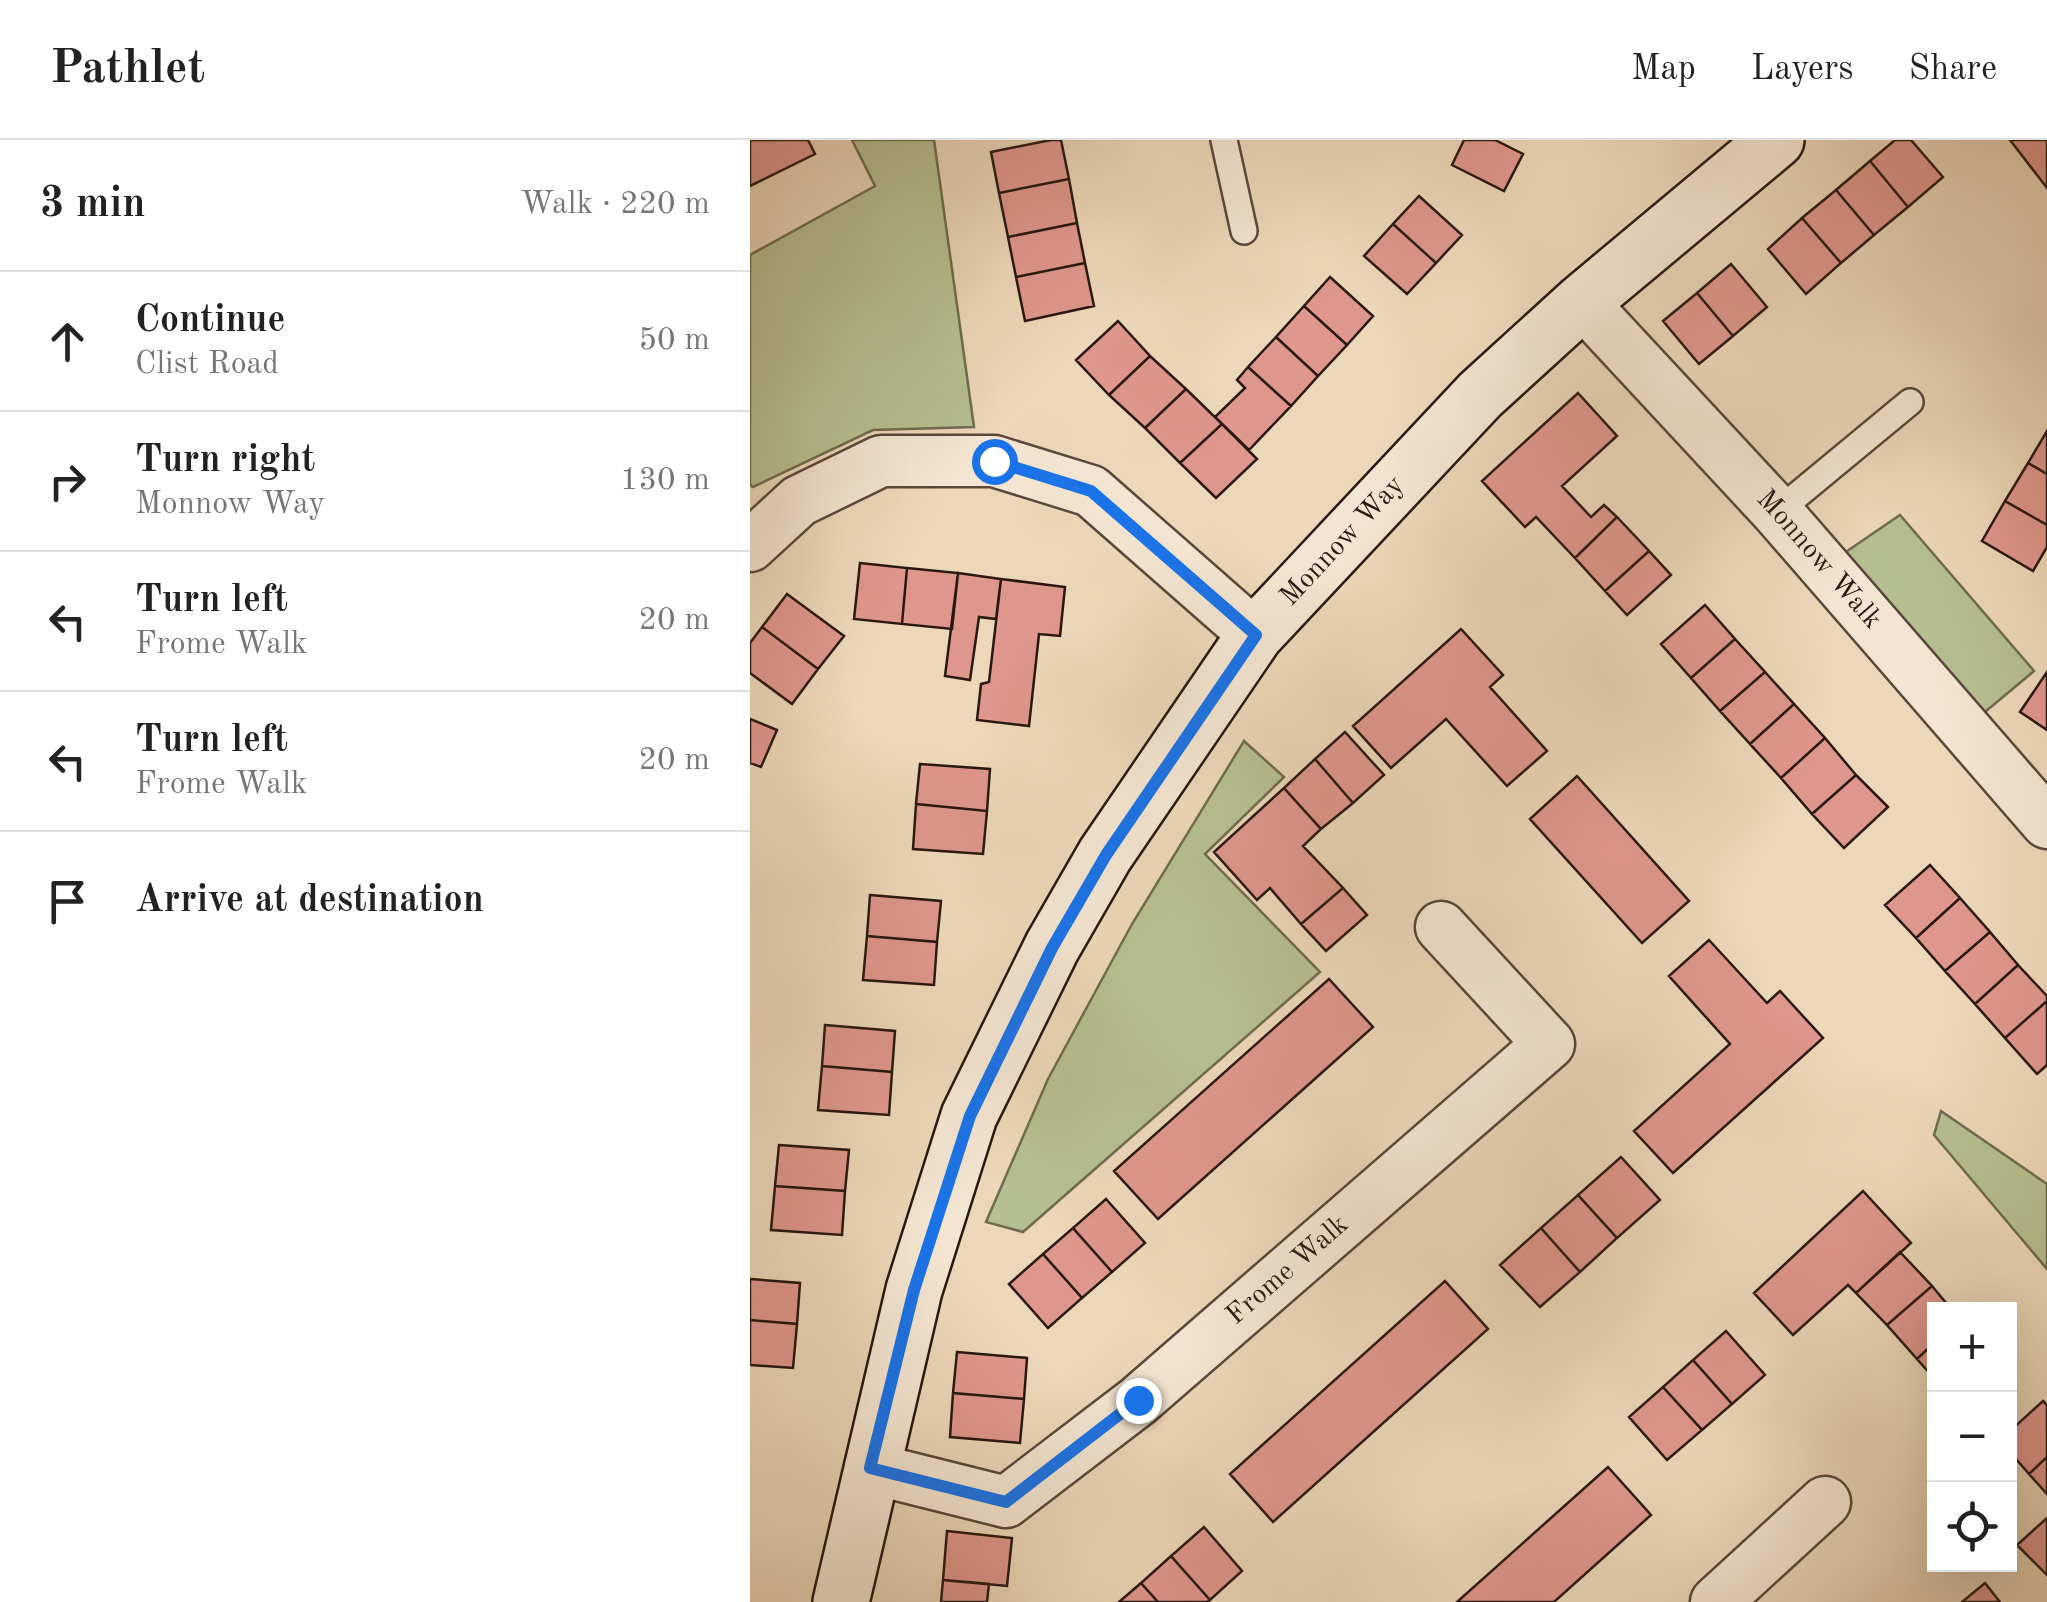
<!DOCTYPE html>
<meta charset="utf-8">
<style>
:root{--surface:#fff;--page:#f6f6f6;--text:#222;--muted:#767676;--line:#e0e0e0}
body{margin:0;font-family:"Old Standard TT",serif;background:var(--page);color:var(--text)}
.controls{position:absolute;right:30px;bottom:30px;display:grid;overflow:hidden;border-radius:0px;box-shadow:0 10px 40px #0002}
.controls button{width:90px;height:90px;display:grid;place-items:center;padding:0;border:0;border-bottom:2px solid var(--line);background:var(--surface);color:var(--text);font:50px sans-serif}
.stop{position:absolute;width:30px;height:30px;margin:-22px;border:8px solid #1a73e8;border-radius:50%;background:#fff}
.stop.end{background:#1a73e8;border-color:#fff;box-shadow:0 2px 10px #0008}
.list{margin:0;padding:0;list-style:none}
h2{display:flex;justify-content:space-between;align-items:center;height:130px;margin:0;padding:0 40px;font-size:42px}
h2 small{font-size:32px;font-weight:400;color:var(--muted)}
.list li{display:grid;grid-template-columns:65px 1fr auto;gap:30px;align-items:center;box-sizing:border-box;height:140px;padding:0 40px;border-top:2px solid var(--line)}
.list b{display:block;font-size:38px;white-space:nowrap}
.list p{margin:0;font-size:32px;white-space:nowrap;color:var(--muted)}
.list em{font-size:32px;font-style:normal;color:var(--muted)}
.icon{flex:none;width:55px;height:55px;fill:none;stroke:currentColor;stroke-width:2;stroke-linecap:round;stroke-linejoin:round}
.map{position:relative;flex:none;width:1297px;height:1462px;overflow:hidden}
header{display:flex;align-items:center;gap:60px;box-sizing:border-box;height:140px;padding:0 50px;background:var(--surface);border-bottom:2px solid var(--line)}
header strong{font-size:48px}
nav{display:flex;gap:55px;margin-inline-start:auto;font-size:35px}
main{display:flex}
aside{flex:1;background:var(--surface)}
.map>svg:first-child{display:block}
.green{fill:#b6bf90;stroke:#6f6c50;stroke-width:2.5}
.building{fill:#df968c;stroke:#281810;stroke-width:2.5}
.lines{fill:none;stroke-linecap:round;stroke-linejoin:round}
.lane-casing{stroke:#59483a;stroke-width:30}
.street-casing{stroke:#59483a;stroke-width:55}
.secondary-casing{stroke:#281810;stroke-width:60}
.lane{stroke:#f3e5d1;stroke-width:25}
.street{stroke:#f3e5d1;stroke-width:50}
.secondary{stroke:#f3e5d1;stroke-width:55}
.route{stroke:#1a73e8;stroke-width:12}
.labels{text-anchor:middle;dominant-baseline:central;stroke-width:8;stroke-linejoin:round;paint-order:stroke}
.street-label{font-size:28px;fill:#281810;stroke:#f3e5d1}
</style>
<header>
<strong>Pathlet</strong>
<nav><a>Map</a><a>Layers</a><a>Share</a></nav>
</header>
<main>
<aside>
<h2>3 min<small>Walk · 220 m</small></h2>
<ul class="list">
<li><svg class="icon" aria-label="ahead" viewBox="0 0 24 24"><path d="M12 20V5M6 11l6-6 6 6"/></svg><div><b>Continue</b><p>Clist Road</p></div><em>50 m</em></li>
<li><svg class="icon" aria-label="right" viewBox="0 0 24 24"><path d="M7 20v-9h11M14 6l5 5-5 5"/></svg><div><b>Turn right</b><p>Monnow Way</p></div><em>130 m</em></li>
<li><svg class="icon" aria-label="left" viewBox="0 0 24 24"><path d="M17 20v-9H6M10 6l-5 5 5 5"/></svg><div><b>Turn left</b><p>Frome Walk</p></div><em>20 m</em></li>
<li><svg class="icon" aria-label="left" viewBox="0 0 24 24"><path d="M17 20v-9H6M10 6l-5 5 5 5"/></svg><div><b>Turn left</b><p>Frome Walk</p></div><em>20 m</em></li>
<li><svg class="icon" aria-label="arrive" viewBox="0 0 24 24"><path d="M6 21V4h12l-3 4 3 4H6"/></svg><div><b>Arrive at destination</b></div></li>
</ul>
</aside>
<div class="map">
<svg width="1297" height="1462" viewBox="0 0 1297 1462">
<rect width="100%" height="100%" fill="#ecd7b8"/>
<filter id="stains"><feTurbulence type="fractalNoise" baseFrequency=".002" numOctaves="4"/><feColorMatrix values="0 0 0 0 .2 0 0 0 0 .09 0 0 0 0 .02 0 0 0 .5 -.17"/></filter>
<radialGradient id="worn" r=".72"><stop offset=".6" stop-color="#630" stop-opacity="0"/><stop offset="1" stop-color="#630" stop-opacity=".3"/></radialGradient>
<!-- green -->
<path class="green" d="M102,0H184L224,287L123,290L3,347L0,345V115L125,46Z
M1150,375L1284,531L1229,577L1090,416Z
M494,601L534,637L455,714L570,832L273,1092L236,1082L298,939L382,784Z
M1191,971L1297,1044V1129L1184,995Z"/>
<!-- building -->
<path class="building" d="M0,0H58L65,14L0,46Z
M301,0H311L319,39L249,53L241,12Z
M714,0H745L773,14L754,51L702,25Z
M1145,0H1161L1193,37L1158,67L1120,21Z
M1260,0H1297V48Z
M1120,21L1158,67L1124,95L1086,50Z
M319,39L327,83L258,97L249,53Z
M1086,50L1124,95L1091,123L1052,78Z
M669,56L712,95L686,123L643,84Z
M1052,78L1091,123L1056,154L1018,109Z
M327,83L335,123L266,137L258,97Z
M643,84L686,123L657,154L614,116Z
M335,123L344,166L275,181L266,137Z
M981,124L1017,167L983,196L947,153Z
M580,137L623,176L597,205L554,166Z
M947,153L983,196L949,224L913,181Z
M554,166L597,205L568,236L526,197Z
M368,181L400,216L359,255L326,220Z
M526,197L568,236L541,266L498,227Z
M400,216L436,249L395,288L359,255Z
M498,227L541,266L499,310L465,277L495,248L487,240Z
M436,249L472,284L430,323L395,288Z
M828,253L867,296L812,346L841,377L854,365L867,377L825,418L786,377L775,387L732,341Z
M472,284L507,319L466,358L430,323Z
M1297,291V334L1278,323Z
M1278,323L1297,334V385L1255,361Z
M1255,361L1297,385V407L1283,431L1232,401Z
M867,377L899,411L855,451L825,418Z
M899,411L921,435L877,475L855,451Z
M110,423L157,428L152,484L104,479Z
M157,428L208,433L202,489L152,484Z
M208,433L251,439L246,479L229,477L220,540L195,536Z
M251,439L315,447L310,496L289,494L279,586L227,580L231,544L239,542Z
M37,454L94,496L68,529L12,487Z
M955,465L985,499L941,538L911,504Z
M12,487L68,529L42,564L0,533V503Z
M711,489L753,535L740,547L797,611L757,646L696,579L641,628L603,586Z
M985,499L1015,532L970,571L941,538Z
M1015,532L1044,564L1000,604L970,571Z
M1297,532V590L1270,572Z
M1044,564L1075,598L1031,638L1000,604Z
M0,579L27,590L11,627L0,623Z
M595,592L634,635L603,663L565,619Z
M1075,598L1106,635L1062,674L1031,638Z
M565,619L603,663L571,689L534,648Z
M170,624L240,629L237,671L166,664Z
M1106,635L1138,667L1094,708L1062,674Z
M827,636L939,761L892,803L780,679Z
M534,648L571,689L553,706L593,748L551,784L520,748L507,760L464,712Z
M166,664L237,671L233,714L163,709Z
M1180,725L1210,758L1166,798L1135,765Z
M593,748L617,775L576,811L551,784Z
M120,755L191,761L187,802L117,796Z
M1210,758L1240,792L1195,831L1166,798Z
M1240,792L1268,825L1225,864L1195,831Z
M117,796L187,802L184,845L113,840Z
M959,800L1017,863L1030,851L1073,898L923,1033L884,991L980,904L919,836Z
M1268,825L1297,856V861L1255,898L1225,864Z
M579,839L623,887L408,1079L364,1031Z
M1297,861V925L1287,934L1255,898Z
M75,885L145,891L142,932L72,926Z
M72,926L142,932L139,975L68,970Z
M29,1005L99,1010L95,1051L25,1046Z
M871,1017L910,1060L867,1098L828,1055Z
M25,1046L95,1051L92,1095L21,1090Z
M1113,1051L1161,1103L1106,1153L1098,1145L1043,1195L1004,1153Z
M828,1055L867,1098L830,1132L791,1088Z
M356,1059L395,1103L362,1132L323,1088Z
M323,1088L362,1132L332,1158L293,1114Z
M791,1088L830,1132L790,1167L750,1125Z
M1150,1112L1182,1146L1137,1185L1106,1153Z
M293,1114L332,1158L298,1188L259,1144Z
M0,1139L50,1143L47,1184L0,1180Z
M695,1141L738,1189L523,1382L480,1334Z
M1182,1146L1202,1170H1184V1203L1167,1219L1137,1185Z
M0,1180L47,1184L43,1228L0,1225Z
M976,1191L1015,1235L982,1264L943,1220Z
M1184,1203V1238L1167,1219Z
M207,1212L277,1218L274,1259L203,1253Z
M943,1220L982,1264L952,1290L913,1247Z
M913,1247L952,1290L917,1320L879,1277Z
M203,1253L274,1259L270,1303L200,1297Z
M1293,1261L1297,1265V1317L1279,1334L1260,1312V1291Z
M1297,1317V1354L1279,1334Z
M858,1327L901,1375L804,1462H707Z
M1297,1378V1435L1267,1405Z
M454,1387L492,1431L460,1460L421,1416Z
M197,1391L262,1398L257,1446L193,1440Z
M421,1416L460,1460L457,1462H408L391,1443Z
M193,1440L239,1444L237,1462H191Z
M391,1443L408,1462H369Z
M1235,1443L1250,1462H1212Z"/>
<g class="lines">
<!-- lane casing -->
<g class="lane-casing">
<path id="lane" d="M474,0L494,91
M1027,372L1160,262"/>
</g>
<!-- street casing -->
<g class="street-casing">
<g id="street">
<path id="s1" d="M832,162L1027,372L1297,683"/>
<path d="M0,406L49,361L131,321H244L341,351L505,495"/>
<path id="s2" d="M120,1328L256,1362L388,1261L799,904L691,787"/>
<path d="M966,1462L1075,1362"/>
</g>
</g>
<!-- secondary casing -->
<g class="secondary-casing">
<g id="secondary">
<path id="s3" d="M91,1462L164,1150L219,976L302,807L355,715L505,495L730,255L832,162L1026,0"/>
</g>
</g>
<!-- lane -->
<use href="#lane" class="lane"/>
<!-- street -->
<use href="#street" class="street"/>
<!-- secondary -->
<use href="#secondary" class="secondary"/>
</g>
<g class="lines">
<!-- route -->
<path class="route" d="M244,321L341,351L506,495L356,715L302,808L220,976L164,1150L120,1328L256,1362L388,1260"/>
</g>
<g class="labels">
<!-- street labels -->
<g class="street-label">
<text stroke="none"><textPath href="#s3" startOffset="1192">Monnow Way</textPath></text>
<text stroke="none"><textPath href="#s1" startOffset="350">Monnow Walk</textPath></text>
<text stroke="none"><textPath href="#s2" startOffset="505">Frome Walk</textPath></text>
</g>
</g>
<rect width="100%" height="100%" filter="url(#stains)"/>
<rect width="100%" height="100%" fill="url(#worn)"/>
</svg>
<div class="controls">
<button>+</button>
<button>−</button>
<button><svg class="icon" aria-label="locate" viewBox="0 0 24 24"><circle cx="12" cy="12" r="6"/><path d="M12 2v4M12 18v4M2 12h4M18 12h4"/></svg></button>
</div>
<div class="stop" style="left:244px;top:321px"></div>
<div class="stop end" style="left:388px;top:1260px"></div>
</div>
</main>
